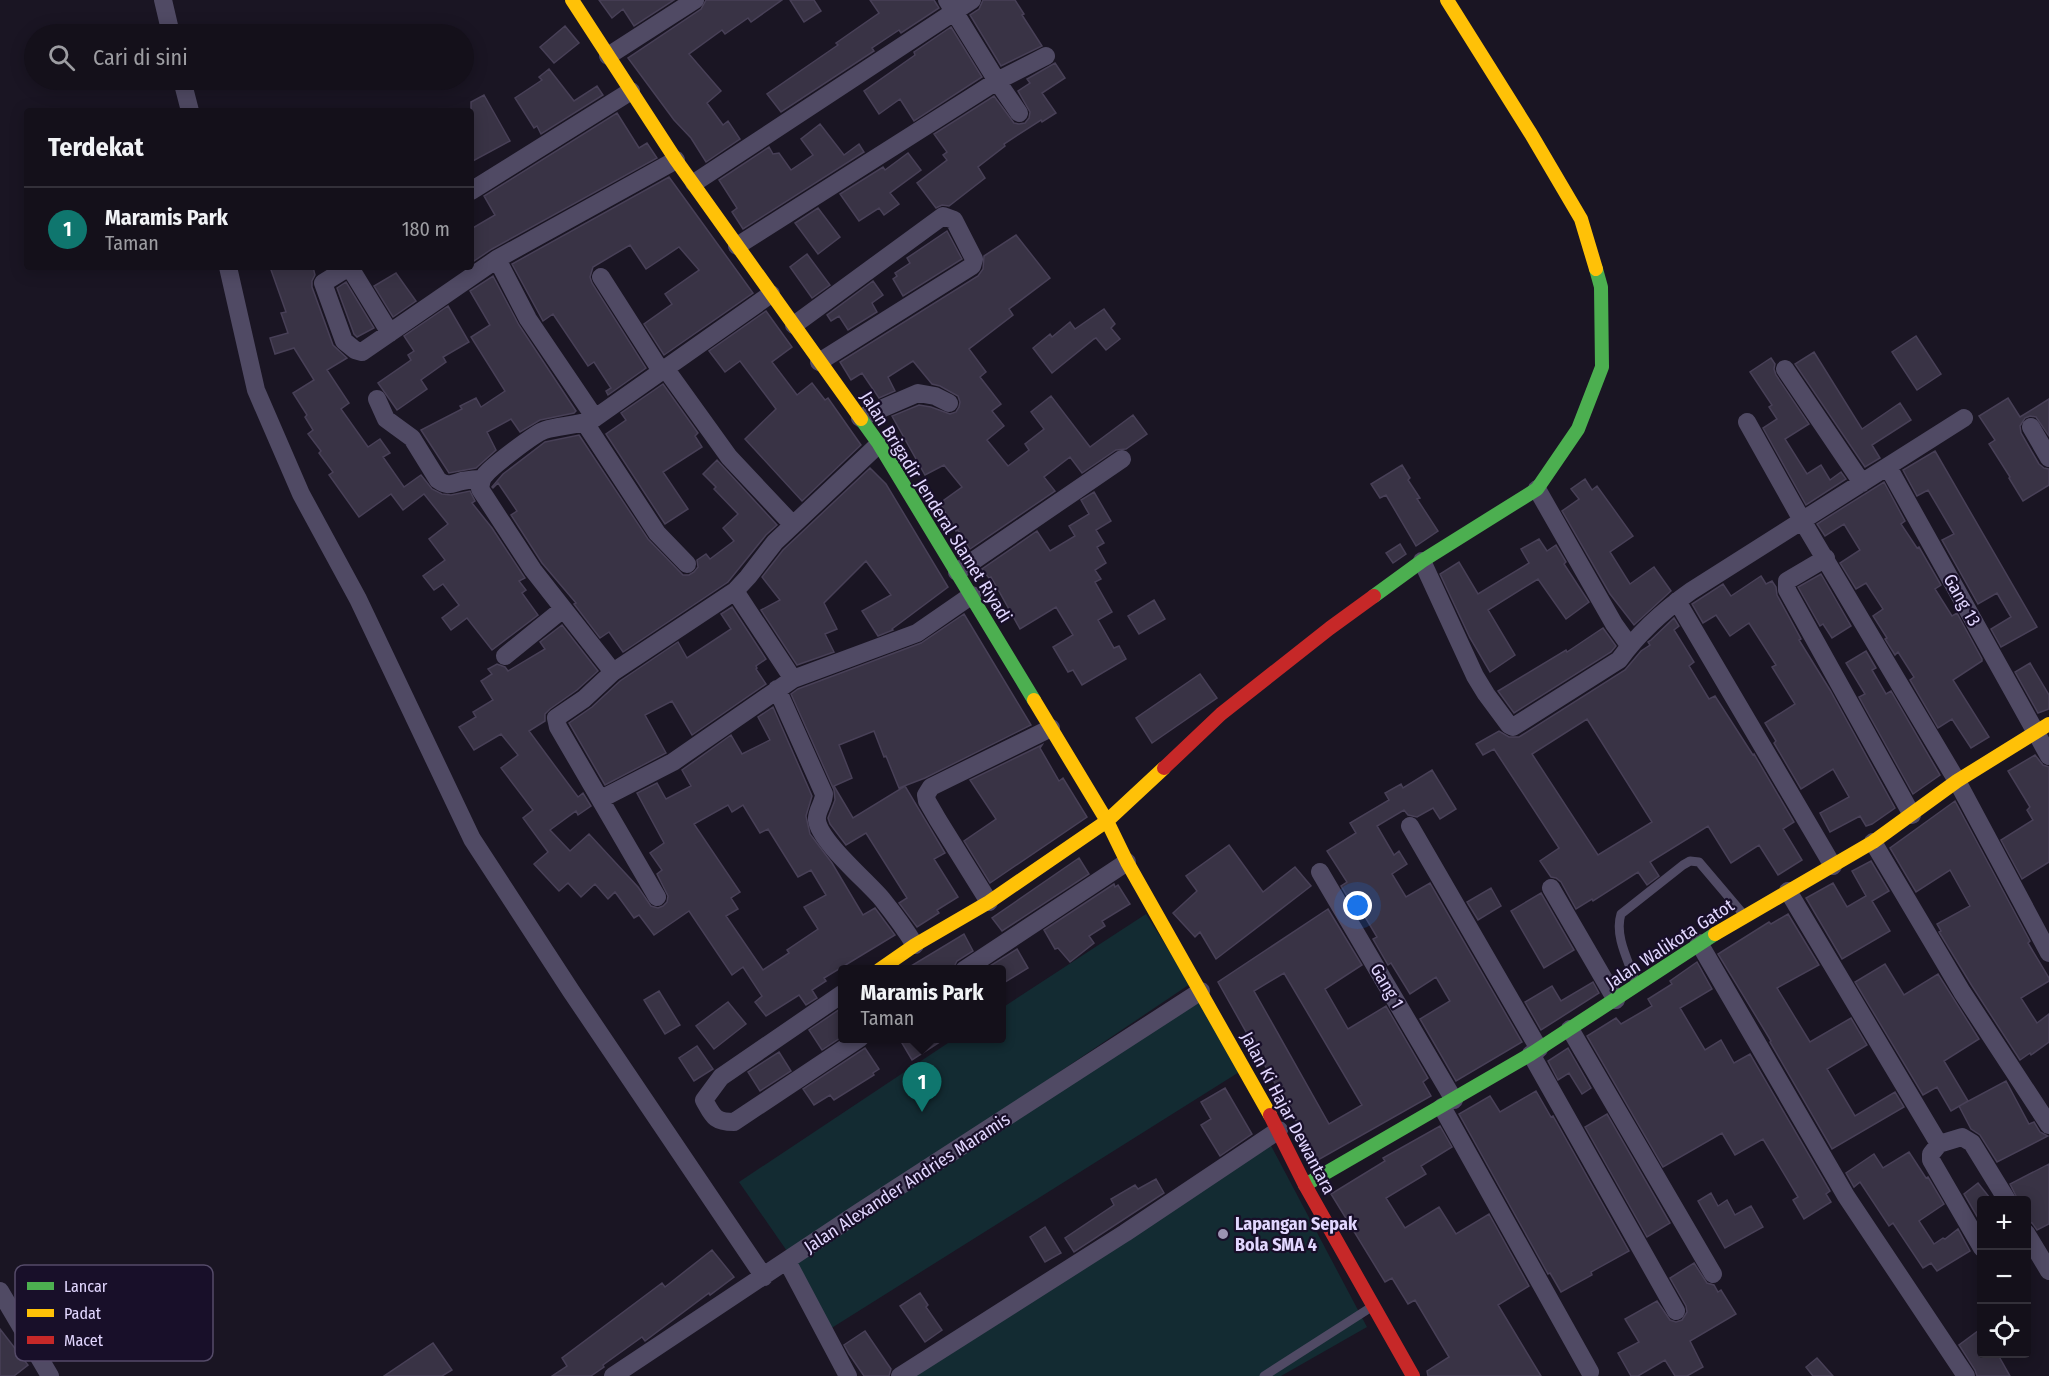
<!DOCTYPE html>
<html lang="id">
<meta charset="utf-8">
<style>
:root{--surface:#14101a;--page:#211e27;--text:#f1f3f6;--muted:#9d9da2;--line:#333039;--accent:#0f766e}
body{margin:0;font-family:"Fira Sans Condensed",sans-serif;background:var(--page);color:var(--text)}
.controls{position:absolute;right:18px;bottom:18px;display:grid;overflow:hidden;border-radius:6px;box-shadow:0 3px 15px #0003}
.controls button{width:54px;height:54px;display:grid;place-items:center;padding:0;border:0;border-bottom:2px solid var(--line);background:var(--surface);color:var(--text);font:30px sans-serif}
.you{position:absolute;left:1358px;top:906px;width:21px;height:21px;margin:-15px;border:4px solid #fff;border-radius:50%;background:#1a73e8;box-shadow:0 0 0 9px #1a73e833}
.badge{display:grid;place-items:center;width:39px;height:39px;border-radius:50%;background:var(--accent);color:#fff;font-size:20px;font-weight:700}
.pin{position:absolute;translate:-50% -50px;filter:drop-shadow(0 2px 3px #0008)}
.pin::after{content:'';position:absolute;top:32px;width:21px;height:18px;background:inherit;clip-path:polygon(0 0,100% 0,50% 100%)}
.popup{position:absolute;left:838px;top:965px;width:168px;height:78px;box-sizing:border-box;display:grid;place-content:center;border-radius:6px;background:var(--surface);filter:drop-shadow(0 2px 4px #0005);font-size:20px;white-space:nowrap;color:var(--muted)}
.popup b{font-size:22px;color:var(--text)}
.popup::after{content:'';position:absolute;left:50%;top:100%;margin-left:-12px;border:12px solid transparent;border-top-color:var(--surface)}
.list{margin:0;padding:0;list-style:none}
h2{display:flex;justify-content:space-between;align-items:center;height:78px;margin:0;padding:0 24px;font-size:26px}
h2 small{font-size:20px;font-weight:400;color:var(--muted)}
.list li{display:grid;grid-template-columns:39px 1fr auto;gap:18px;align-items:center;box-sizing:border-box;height:84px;padding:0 24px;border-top:2px solid var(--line)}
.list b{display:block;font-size:22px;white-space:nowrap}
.list p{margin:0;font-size:20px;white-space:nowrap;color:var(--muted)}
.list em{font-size:20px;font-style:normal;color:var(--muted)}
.icon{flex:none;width:33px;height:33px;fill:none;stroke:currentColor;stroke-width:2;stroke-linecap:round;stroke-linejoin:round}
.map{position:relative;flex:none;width:2049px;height:1376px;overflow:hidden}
.search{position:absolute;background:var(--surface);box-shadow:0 3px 15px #0003;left:24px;top:24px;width:450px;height:66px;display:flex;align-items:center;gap:15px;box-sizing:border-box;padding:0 21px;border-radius:33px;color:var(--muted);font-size:22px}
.panel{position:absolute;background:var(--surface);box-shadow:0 3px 15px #0003;left:24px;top:108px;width:450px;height:162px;border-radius:6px}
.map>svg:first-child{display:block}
.green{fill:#132b32}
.building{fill:#393345;stroke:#484057;stroke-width:1.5;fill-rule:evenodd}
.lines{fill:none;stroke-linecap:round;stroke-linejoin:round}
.lane{stroke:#504a64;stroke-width:9}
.street{stroke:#504a64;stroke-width:18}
.fast{stroke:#4caf50;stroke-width:14}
.slow{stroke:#ffc107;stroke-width:14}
.jam{stroke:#c62828;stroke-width:14}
.poi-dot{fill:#9c93b2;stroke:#180f29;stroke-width:2}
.labels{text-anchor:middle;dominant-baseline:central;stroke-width:4.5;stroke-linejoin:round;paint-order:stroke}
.street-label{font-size:18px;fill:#e2d7ff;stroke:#180f29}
.poi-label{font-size:18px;font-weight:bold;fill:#e2d7ff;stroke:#180f29;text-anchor:start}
.key{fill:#180f29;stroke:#554b69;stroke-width:1.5}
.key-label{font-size:16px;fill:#e2d7ff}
</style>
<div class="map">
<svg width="2049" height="1376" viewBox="0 0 2049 1376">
<rect width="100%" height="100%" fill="#1a1523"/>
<!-- green -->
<path class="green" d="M1146,914L1190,984L789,1254L739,1182L954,1039L1002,1038V1008Z
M1202,998L1244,1069L830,1329L792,1266Z
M1268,1140L1367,1327L1281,1376H914Z"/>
<!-- building -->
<path class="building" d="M599,0H674L634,26L623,9L612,18Z
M706,0H782L751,22L748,18L725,34L722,30L689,54L721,91L707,103L723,125L728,121L740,139L706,162L691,138L674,120L628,58L701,9Z
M790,0H814L821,11L804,22Z
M870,0H934L939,8L901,33L899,30L872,48L874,51L781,112L767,94L838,45L836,43L879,13Z
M983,0H1015L1024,14L1022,15L1042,46L1001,66L970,15L979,9Z
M565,26L579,43L554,63L540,47Z
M951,27L982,77L914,121L900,99L879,114L864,91L915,55L914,52Z
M1055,63L1065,78L1042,93L1056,113L1042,122L1041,120L1004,144L1005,146L978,167L985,178L949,206L942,205L936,208L917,183L947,160L943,155L947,152L934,134L994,96L1014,123L1019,124L1025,123L1029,118L1030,112L1018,91L1030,83L1027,79Z
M549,69L574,101L597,86L603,95L541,134L537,126L534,128L515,98L542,80L539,77Z
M484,95L510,141L471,162V102Z
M617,113L639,148L647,143L657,158L492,249L474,261L471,257V229L495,215L484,196Z
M820,124L844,155L859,144L864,152L743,229L732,212L737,208L719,180L769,147L773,154L779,153L791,170L813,155L801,139Z
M908,153L921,170L890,193L899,204L884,215L879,208L859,221L840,194L883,167L885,170Z
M669,177L753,293L664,355L644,324L672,304L665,294L699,270L679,247L646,269L630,245L593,267L590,277L592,283L646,368L608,395L606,391L611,388L594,362L588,366L553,314L543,321L512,264Z
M818,208L840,237L818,254L795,223Z
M947,231L962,259L903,296L893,279L897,276L895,273L910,263L907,258Z
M1016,235L1050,278L1009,309L1013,315L969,349L986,372L980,377L1001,404L992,411L1004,426L987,440L1008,466L1029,450L1025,444L1044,429L1031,412L1051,396L1090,447L1133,415L1147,434L1126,449L1116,450L1082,473L1070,457L1044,477L1055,491L970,549L958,530L956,531L940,503L962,487L944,465L925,475L892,416L919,405L931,407L950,414L956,412L959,407L960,402L958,396L940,386L932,384L913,361L888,377L895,391L879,398L862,373L851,380L840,362L978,276L983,269L984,256Z
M807,254L830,285L812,298L790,267Z
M270,267H313L315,275L312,281V287L333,345L347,358L327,370L349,403L341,409L368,447L380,439L390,453L383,457L404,487L421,475L432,489L442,494L451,495L470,491L475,501L472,503L492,528L525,578L519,581L526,590L522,593L538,615L492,650L467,618L451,630L442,618L459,605L443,584L434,590L423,576L445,560L429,539L448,524L424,494L403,510L391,494L359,517L329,475L333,472L319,453L321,451L308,434L313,430L305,417L307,415L293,393L314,380L294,348L275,354L270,338L288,333L281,313L286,312Z
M396,273L416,301L393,317L374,286Z
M493,276L519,325L576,411L574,413L540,420L520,432L511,419L487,432L496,450L476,468L449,473L421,430L462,409L460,406L476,398L481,407L505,391L471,337L490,325L470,291Z
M873,281L883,295L872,303L877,312L848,330L839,316L831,321L827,315Z
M346,282L374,328L357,337L354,334L337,288Z
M448,306L469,342L443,357L446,362L421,380L427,389L397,410L378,383L411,360L408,355L414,351L404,336Z
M1104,309L1115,324L1111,328L1120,339L1106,350L1096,338L1094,339L1052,373L1033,348L1050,334L1052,337L1070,322L1075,329Z
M766,311L792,347L772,362L797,395L812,383L825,400L828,398L861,445L802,501L745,439L776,409L740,361L725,372L709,351Z
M1916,336L1941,374L1917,390L1892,352Z
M1814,352L1862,429L1900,403L1911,420L1872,445L1880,458L1865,467L1795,364Z
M1771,358L1775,364L1774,369L1776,375L1809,424L1785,439L1807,474L1821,465L1830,480L1841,472L1846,479L1806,505L1763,428L1777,419L1769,407L1772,405L1750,372Z
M663,384L698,433L695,436L702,447L663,472L688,509L665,524L606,434L626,420L621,413Z
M2008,398L2020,417L2049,399V436L2036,417L2030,416L2025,418L2020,426L2021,433L2039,464L2044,468L2049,469V485L2023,501L2009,478L2010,477L1989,444L1995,440L1979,416Z
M579,435L648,539L683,575H689L694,572L698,567L697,560L706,554L710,559L734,541L723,528L738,514L714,489L716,487L703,474L717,460L777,525L766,535L728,582L623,652L609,632L600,638L574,604L576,603L542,563L511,515L517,511L498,483L493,488L492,487L503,474L545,442Z
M1935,451L2037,627L2001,647L1991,629L2011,617L1997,593L1978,604L1942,540L1954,534L1928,490L1917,496L1903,470Z
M1402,465L1410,478L1408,480L1420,498L1417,499L1438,531L1416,546L1386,495L1380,498L1371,484Z
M870,468L886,484L948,587L892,629L893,630L878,636L862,611L891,595L866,561L824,603L837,629L825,634L834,652L797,665L761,610L780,600L762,577L783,550Z
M1585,479L1592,490L1597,486L1633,536L1610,552L1630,584L1654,567L1671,591L1634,625L1610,594L1562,511L1579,499L1571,489Z
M1884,482L1905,521L1901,524L1917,548L1919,547L1941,585L1935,589L1952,616L1957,613L1982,659V661L1953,680L1989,737L1971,748L1952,719L1938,728L1910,680L1914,677L1898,652L1895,655L1885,639L1887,638L1873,616L1883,609L1866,583L1856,589L1840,563L1860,550L1844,524L1825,536L1817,524Z
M1094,492L1111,521L1096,530L1104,543L1097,547L1106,563L1095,570L1101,579L1095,582L1112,612L1098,620L1114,648L1119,646L1126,659L1082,685L1073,670L1068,672L1053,647L1073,635L1056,607L1020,629L991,577L989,578L982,569L1037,531L1050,551L1075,536L1069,526L1089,514L1081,500Z
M1539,539L1547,551L1556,545L1566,562L1564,564L1589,602L1566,619L1538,579L1488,610L1515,655L1490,672L1470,638L1440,574L1459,562L1478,594L1529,563L1521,549Z
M1400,544L1406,554L1393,563L1386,553Z
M1821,574L1851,626L1832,638L1823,624L1820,626L1798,587Z
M1761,576L1766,584L1772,581L1776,587L1777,595L1801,639L1799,640L1830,690L1895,808L1872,824L1866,826L1860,816L1830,832L1820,813L1849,797L1833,769L1801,789L1774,743L1776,741L1765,723L1795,704L1772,667L1776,665L1749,623L1730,636L1716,615L1703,623L1692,604L1723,584L1731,596Z
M1154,600L1165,619L1139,634L1128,616Z
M732,607L766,659L756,666L757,668L756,669L766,684L692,735L672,701L645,715L666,753L605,785L569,723L592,707L620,681L678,642L687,658L731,629L721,614Z
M964,614L1031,725L925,778L899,788L886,756L884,757L874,731L839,745L852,778L834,786L853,818L905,786L945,853L934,859L958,897L937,910L939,913L917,927L899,903L907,898L866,833L846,845L830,824L828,818L835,800L834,790L791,694L798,689L921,643Z
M1674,618L1679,626L1674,630L1694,662L1689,666L1709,699L1715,696L1753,755L1754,754L1794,822L1783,829L1802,860L1778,875L1759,845L1731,863L1708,826L1650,862L1659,876L1647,885L1638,872L1593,901L1592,899L1576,909L1561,882L1556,878L1551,877L1540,861L1559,848L1494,749L1483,755L1476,744L1499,731L1509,737H1519L1625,670L1641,651L1650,645L1648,642L1651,640ZM1587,719L1652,822L1598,855L1532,754Z
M562,625L598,671L577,690L550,709L545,714V721L529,731L578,797L583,793L591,806L578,815L576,811L550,830L570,851L589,834L638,887L651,906L658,908L663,906L667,902L668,896L657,874L662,870L650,853L664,843L637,793L657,783L666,799L691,786L682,770L731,735L742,754L770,740L758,717L773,707L812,796L806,816L810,834L832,863L863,915L875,908L895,935L824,978L826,981L812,990L817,998L806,1005L799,995L766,1016L755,1002L762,996L743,967L732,975L689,911L654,935L639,915L634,918L615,892L608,899L595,884L581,897L568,883L559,891L534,864L548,852L523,818L533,810L501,768L518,755L501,734L474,750L459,727L476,717L473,712L493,700L481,681L492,674L488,669L497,664L505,667L508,671L545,649L540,642ZM728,805L732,812L743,805L760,833L768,829L798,877L811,870L826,895L804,907L818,929L787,950L789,953L763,970L726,916L738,909L731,898L740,892L694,824Z
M1603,628L1616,646L1611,652L1514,713L1498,691L1566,650L1567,652Z
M1866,651L1876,668L1872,670L1886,694L1891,691L1940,775L1913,794L1859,697L1865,694L1846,663Z
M2030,663L2049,695V709L2038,713L2015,672Z
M1200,674L1217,698L1152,743L1136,718Z
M1042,745L1040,748L1059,781L1063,778L1087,817L990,883L964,841L996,819L970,780Z
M2035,755L2043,765L2049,767V862L2022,879L2001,840L2033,820L2027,810L2030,807L2008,771Z
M1432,770L1456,809L1440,819L1433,808L1417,817L1408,815L1404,810L1377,826L1394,855L1399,851L1407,864L1392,874L1406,897L1430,883L1522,1042L1456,1081L1420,1019L1450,1001L1436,977L1410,994L1391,963L1388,965L1373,939L1377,937L1361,910L1357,913L1341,886L1347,882L1327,851L1356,833L1350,823L1389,800L1385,793L1401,784L1403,788Z
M1955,801L2030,941L2028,943L2049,978V981L2021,998L2037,1023L2049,1014V1042L2031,1055L2030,1053L2020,1060L1972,986L1939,932L1941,931L1937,924L1970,906L1950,870L1916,892L1890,848Z
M1229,845L1263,892L1295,867L1311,886L1216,959L1200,932L1195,937L1173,913L1197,891L1186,876Z
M1079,858L1089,874L1002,931L992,918Z
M1871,861L1889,891L1872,901L1890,931L1842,959L1806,898L1833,883L1847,907L1866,896L1852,871Z
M1114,884L1115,887L1118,885L1130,904L1102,921L1105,926L1089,936L1094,943L1070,962L1058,948L1055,949L1044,930Z
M1491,888L1501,906L1478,920L1467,902Z
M1541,893L1574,950L1544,968L1511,911Z
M1328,909L1362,965L1325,989L1348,1029L1386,1006L1428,1078L1423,1082L1431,1096L1318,1160L1218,982ZM1284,973L1362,1105L1329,1124L1254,991Z
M1788,914L1819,965L1777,988L1810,1042L1851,1018L1867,1045L1827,1069L1855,1116L1895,1092L1904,1107L1832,1149L1770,1042L1771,1041L1718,954L1769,922L1771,924Z
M964,934L973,951L957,961L953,969H906Z
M1017,949L1028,968L1002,984V969H985Z
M1697,962L1712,989L1680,1008L1705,1050L1721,1040L1734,1063L1750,1054L1830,1191L1826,1194L1831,1202L1804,1219L1793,1200L1798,1197L1763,1139L1735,1155L1722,1133L1663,1167L1587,1036L1616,1018L1621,1024L1652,1006L1648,999L1672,984L1670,981Z
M1885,964L1904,995L1938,974L1979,1039L1944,1061L1968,1101L1951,1111L1937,1087L1923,1095L1855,982Z
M1593,982L1599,993L1541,1030L1525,1002L1552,986L1561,1001Z
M659,991L680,1025L665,1034L644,1000Z
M728,1002L746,1024L714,1049L696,1026Z
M843,1007V1036L822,1050L809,1030Z
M899,1038H946L912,1060Z
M697,1046L713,1069L694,1081L679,1058Z
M865,1048L879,1069L873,1073L874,1075L834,1100L830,1095L814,1105L803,1089Z
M1568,1048L1591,1088L1582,1094L1569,1073L1558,1080L1548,1061Z
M779,1052L791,1071L760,1091L748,1072Z
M2006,1081L2029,1124L2034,1122L2040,1132L2048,1136L1997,1162L1980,1135L1971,1129L1959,1106Z
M1225,1088L1252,1134L1220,1156L1201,1125L1211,1119L1201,1102Z
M1536,1091L1551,1117L1553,1116L1629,1251L1591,1272L1592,1275L1561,1292L1550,1273L1548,1274L1459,1114L1490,1096L1500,1112Z
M1607,1114L1670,1223L1647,1237L1585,1127Z
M1440,1126L1452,1147L1421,1166L1426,1174L1386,1198L1405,1228L1439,1207L1456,1234L1489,1214L1529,1286L1498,1305L1541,1376H1428L1427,1371L1449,1357L1415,1300L1408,1304L1392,1278L1385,1282L1331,1194L1385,1161L1383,1158Z
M1909,1152L1926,1178L1928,1177L1944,1204L1919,1221L1934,1244L1943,1238L1945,1239L1958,1229L1970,1251L1937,1271L1931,1263L1923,1268L1893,1223L1889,1226L1860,1182L1854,1187L1846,1173L1874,1154L1883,1168Z
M2049,1164V1224L2037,1230L2032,1223L2026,1222V1200H2018L2010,1184Z
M1156,1179L1164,1193L1074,1252L1065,1238L1114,1205L1111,1199L1135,1185L1138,1189Z
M1978,1183L1990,1198L1987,1200H1982V1225L1964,1194Z
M1711,1193L1718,1206L1727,1200L1735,1215L1751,1206L1763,1227L1725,1248L1698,1201Z
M1045,1227L1061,1253L1045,1262L1030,1237Z
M712,1250L734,1277L710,1295L709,1293L645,1341L642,1337L603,1365L604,1367L591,1376H552L567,1366L562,1358L662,1283L665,1287Z
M1694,1263L1707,1283L1714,1285L1718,1292L1721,1290L1736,1314L1690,1341L1703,1367L1687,1376H1675L1665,1360L1638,1376H1631L1618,1353L1639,1342L1625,1319L1657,1301L1670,1320L1676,1322L1682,1320L1687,1312L1686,1306L1670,1278Z
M920,1293L928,1305L926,1307L942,1330L925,1342L900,1306Z
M1982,1328V1353H1997L2010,1376H1977L1975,1370L1959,1345Z
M0,1329L28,1365L14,1376H0Z
M865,1331L891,1369L889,1376H864L849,1354L844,1345Z
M433,1343L452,1370L442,1376H384Z
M1817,1358L1833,1376H1813L1806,1367Z"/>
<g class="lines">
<!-- lane -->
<path class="lane" d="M1636,983C1629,962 1614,936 1621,914L1683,865L1690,861L1699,862L1744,915
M1264,1376L1373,1306"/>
<!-- street -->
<path class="street" d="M163,0L171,34
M608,56L695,0
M182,80L190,111
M1019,113L997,81L1046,56
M694,183L972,0
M471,191L631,91
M737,246L997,81L947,0
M497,259L528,319L595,418
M228,267L256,390L301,494L358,599L472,839L571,991L764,1277
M601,277L661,371
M794,325L943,216L954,220L974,259L972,266L819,362
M390,333L352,271L344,270L323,283L344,341L355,350L362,352L497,259L676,160
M665,368L729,457L793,525
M1785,369L1862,483
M377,399L386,419L412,438L438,480C448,487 451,484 462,481C468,480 476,479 482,479
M860,418L918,393L935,396L949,403
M1747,422L1803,522L1957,781L2049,953
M585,423L657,533L687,564
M2031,427L2049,458
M1888,467L2049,756
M1537,489L1614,624L1629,645
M1826,558L1787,581V590L1912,815
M1422,561L1475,676L1486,694L1509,725L1513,727L1619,660C1638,634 1664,610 1691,591L1964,418
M957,572L1122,459
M735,591L793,679
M1677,601L1833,866
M505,656L563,609
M613,672L533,570L480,489C481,484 481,479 485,475C491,467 535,433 545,430C562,425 579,426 595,418L771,294
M777,689L824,794C824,803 816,811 817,820C819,841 868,882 882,899C894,914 905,929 915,945
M601,799L673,762L793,679L917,633L972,595
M1410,826L1539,1049
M1873,842L1962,992L2049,1125
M1320,872L1454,1100
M1551,888L1616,1000
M1788,891L1939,1144L1931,1154V1160L1982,1248
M657,897L558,727L556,718L584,699L613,672L735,591L748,577L775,542L879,444
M989,902L938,820L927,801L926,795L931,787L1051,728
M1699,943L1846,1196L1966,1376
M964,970L1127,862
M842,994L721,1077L704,1100C713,1116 714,1122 734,1122L860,1038
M1570,1029L1713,1274
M1531,1054L1676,1311
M1442,1107L1590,1372
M1939,1144L1962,1137L1972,1143L2007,1200
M2026,1233L2049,1271
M787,1261L848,1376
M0,1291L50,1376
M613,1376L858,1213L1201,991
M900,1376L1125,1233L1279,1130"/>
<!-- fast -->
<path class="fast" d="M861,419L879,444L1034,700
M1374,596L1422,561L1537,489L1578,429L1602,367L1601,287L1596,269
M1305,1185L1531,1054L1715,934"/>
<!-- slow -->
<path class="slow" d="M572,0L676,160L861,419
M1447,0L1531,134L1581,219L1596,269
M1034,700L1107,821L1127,862L1270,1115
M1715,934L1873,842L1957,781L2049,724
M879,970L915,945L989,902L1107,821L1164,768"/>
<!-- jam -->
<path class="jam" d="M1164,768L1221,714L1330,628L1374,596
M1270,1115L1305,1185L1413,1376"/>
</g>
<!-- markers -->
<circle class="poi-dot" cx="1223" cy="1234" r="6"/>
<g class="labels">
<!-- street labels -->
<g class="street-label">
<text transform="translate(936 507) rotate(58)">Jalan Brigadir Jenderal Slamet Riyadi</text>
<text transform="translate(1962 600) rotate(61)">Gang 13</text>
<text transform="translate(1670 944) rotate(-33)">Jalan Walikota Gatot</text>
<text transform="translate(1387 986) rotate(60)">Gang 1</text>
<text transform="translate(1288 1113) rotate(62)">Jalan Ki Hajar Dewantara</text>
<text transform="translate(907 1183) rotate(-33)">Jalan Alexander Andries Maramis</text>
</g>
<!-- poi labels -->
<g class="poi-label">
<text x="1235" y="1224">Lapangan Sepak<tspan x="1235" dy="21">Bola SMA 4</tspan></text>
</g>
</g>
<!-- legend -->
<rect x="15" y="1265" width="198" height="96" rx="9" class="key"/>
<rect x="27" y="1282" width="27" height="8" fill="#4caf50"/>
<rect x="27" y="1309" width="27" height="8" fill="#ffc107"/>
<rect x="27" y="1336" width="27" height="8" fill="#c62828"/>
<g class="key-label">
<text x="64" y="1292">Lancar</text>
<text x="64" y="1319">Padat</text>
<text x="64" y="1346">Macet</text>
</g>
</svg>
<div class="controls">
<button>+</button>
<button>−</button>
<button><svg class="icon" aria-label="locate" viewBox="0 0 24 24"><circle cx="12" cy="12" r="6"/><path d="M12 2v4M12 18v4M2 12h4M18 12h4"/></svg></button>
</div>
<div class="you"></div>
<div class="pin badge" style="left:922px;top:1112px">1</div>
<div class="popup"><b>Maramis Park</b>Taman</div>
<div class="search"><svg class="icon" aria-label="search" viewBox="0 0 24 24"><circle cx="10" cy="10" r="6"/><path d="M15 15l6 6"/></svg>Cari di sini</div>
<section class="panel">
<h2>Terdekat<small></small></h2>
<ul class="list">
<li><span class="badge">1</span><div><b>Maramis Park</b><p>Taman</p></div><em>180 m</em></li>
</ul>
</section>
</div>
